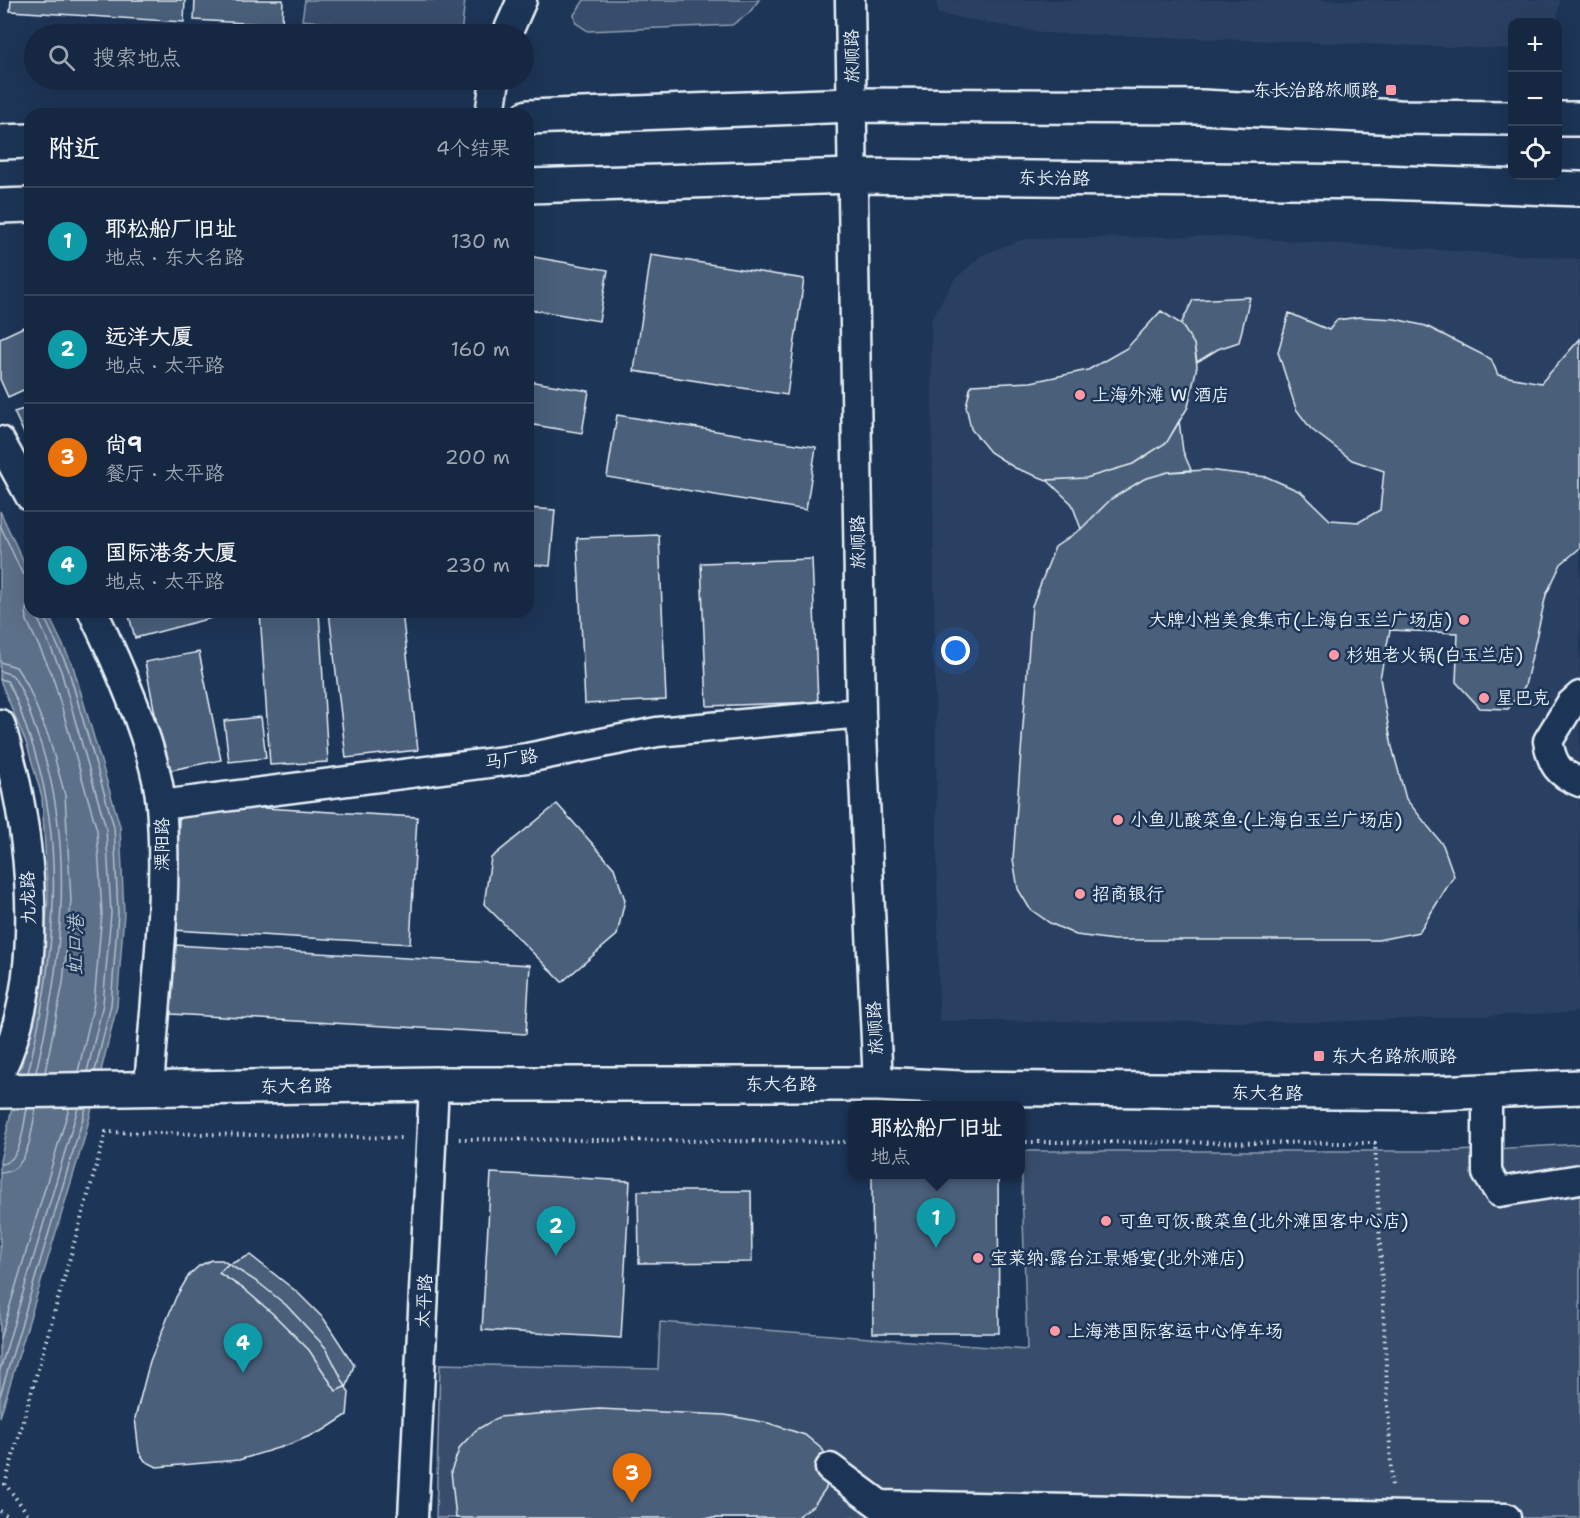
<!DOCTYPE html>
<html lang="zh">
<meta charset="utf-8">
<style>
:root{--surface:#162841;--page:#1f3048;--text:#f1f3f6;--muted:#9ea6b1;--line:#35445a;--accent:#bca0f2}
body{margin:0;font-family:"Shantell Sans","LXGW WenKai TC",sans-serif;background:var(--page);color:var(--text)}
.controls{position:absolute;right:18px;top:18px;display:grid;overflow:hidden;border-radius:12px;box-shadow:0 6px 24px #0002}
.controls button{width:54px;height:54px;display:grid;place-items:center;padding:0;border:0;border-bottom:2px solid var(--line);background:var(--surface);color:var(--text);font:30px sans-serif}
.you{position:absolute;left:956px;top:651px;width:21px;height:21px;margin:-15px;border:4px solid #fff;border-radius:50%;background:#1a73e8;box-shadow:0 0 0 9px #1a73e833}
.badge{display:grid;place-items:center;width:39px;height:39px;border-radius:50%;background:var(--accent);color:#fff;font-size:20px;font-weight:700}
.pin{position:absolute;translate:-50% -50px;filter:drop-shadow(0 2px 3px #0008)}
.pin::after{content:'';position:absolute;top:32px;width:21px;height:18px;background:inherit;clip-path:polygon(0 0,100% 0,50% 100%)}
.popup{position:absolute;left:848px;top:1101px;width:177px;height:78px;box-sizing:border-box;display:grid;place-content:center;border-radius:12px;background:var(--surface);filter:drop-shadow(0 2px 4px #0005);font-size:20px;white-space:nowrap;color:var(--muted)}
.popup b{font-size:22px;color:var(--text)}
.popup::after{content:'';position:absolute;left:50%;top:100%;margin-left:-12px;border:12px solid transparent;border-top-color:var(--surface)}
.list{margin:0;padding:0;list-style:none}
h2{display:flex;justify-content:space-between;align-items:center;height:78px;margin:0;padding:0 24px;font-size:26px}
h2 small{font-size:20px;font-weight:400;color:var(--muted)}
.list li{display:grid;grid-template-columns:39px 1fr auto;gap:18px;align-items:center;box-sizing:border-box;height:108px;padding:0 24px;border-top:2px solid var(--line)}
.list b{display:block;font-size:22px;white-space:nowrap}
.list p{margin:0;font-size:20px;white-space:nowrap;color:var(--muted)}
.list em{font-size:20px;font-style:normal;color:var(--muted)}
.icon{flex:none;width:33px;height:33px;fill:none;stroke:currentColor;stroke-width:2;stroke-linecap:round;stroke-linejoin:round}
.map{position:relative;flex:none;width:1580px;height:1518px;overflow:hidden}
.search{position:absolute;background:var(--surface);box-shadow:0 6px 24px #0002;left:24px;top:24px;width:510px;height:66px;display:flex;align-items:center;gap:15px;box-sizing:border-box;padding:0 21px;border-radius:33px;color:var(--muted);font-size:22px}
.panel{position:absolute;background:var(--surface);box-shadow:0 6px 24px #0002;left:24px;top:108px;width:510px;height:510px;border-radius:18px}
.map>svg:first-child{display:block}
.built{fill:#2a4162}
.green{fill:#374d6c;stroke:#909fb2;stroke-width:1.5}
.water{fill:#5d7089;stroke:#95a4b5;stroke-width:1.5}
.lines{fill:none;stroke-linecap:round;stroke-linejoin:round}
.shore{stroke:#b0bdcc;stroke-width:1.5}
.building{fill:#495e7a;stroke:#e8f1f8;stroke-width:1.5}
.minor-casing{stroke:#e8f1f8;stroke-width:33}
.major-casing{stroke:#e8f1f8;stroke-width:38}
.path{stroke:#e8f1f8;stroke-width:4;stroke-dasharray:1.5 4.5;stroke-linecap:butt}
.minor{stroke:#1d3557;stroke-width:28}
.major{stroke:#1d3557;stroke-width:33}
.poi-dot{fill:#ff9aa2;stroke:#1d3557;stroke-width:2}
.labels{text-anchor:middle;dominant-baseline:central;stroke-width:5;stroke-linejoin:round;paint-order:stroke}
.street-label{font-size:18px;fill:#e8f1f8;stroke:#1d3557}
.poi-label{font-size:18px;fill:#e8f1f8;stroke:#1d3557;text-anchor:start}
.water-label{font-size:20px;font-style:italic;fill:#b7c4d1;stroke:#1d3557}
</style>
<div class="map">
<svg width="1580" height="1518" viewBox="0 0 1580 1518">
<rect width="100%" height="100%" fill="#1d3557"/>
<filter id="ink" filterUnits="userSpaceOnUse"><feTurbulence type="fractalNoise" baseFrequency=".0167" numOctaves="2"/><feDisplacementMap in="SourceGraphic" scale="12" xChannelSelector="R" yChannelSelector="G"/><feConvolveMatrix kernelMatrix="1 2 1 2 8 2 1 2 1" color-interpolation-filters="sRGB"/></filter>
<g filter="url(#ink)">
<!-- built -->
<path class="built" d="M936,0H1560L1557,22H1512V49L1044,33L938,14Z
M1216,236L1580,259V1012L1327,1022L939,1021L931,320L954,280L982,255L1024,239Z"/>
<!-- green -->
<path class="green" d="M305,0H465L461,34H422L302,20Z
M584,0H759L749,13L732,25L588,31L576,23L574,15Z
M1580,1144V1518H436L440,1364L658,1369L660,1322L1027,1350L1021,1151H1457Z"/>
<!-- water -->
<path class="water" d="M0,511L30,576V612H47L73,666L120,826L124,913L117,1006L85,1136L0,1417V1161L41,980L48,899L42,797L27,745L0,680Z"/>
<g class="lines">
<!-- shore -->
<path class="shore" d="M0,525L22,573L30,576
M30,600L26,609L27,621L52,674L97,830L102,913L94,1003L78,1072
M35,612L61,671L106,828L111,913L103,1004L87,1072
M42,612L68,668L114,827L118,913L111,1005L95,1071
M0,662L16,667L27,684L49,738L65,795L71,901L63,983L45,1072
M0,671L12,675C23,689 28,709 34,725C77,836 63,959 36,1072
M0,679L7,681C16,694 20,711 26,727C69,838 55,959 28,1073
M0,1164C22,1163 23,1126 27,1109
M0,1173C30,1172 31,1131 36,1108
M0,1339L69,1108
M0,1370L78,1108
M0,1396L86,1108"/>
</g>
<!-- building -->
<path class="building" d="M11,0H185L184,22L10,11Z
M195,0H283L282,25L194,20Z
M651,255L804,279L787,395L634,371Z
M528,256L608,270L599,321L528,309Z
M1250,297L1239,342L1218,349L1197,362L1194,344L1181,324L1193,300Z
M1161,311L1181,324L1194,344L1197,366L1188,407L1167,442L1133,464L1086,478L1047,480L1015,468L990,452L971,429L966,406L971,385L1031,382L1088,370L1127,348Z
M1289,313L1329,330L1337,320L1359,317L1395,319L1426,326L1491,359L1498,375L1541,383L1580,339V548L1561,564L1546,595L1525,686L1508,709L1480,708L1456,682L1458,633L1390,630L1380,678L1392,747L1406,799L1443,845L1454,876L1419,932L1378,940H1114L1076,935L1050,923L1030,909L1018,889L1013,859L1032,606L1055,547L1081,529L1111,499L1144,479L1168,472L1207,470L1267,477L1301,492L1330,520L1359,522L1380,510L1384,471L1352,460L1311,429L1296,409L1278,352Z
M30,324V387L8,397L0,379V338Z
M528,381L589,391L582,433L528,424Z
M30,407V446L14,412Z
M617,415L816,447L806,510L607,477Z
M1179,421L1183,451L1191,470L1168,472L1144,479L1111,499L1081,529L1072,504L1047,480L1086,478L1133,464L1167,442Z
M528,508L555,510L550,566L528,564Z
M659,535L666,700L585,704L577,538Z
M812,559L818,702L707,706L701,563Z
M128,612H234L135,638Z
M260,612H319L328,762L270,765Z
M329,612H402L418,750L346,758Z
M199,652L221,760L166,771L145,662Z
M261,717L266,758L229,762L224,721Z
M180,803L417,817L410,944L173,930Z
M557,804L614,868L625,900L617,935L562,982L484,904L491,858Z
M174,945L530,965L526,1034L171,1014Z
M491,1173L630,1181L621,1338L482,1330Z
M872,1174H998L999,1333H873Z
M638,1191H751L752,1262L639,1263Z
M250,1255L297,1292L324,1319L354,1365L347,1386L336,1391L309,1350L272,1313L244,1289L219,1273L226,1266Z
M211,1260H222L259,1283L286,1305L326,1348L349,1393L347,1415L324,1430L291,1444L239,1460L157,1467L145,1461L139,1452L135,1418L150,1361L176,1297L189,1275L199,1266Z
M599,1409L725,1415L768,1423L805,1435L823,1450L830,1468L826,1488L814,1505L795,1518H456L451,1471L460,1447L476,1430L499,1417Z"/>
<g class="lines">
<!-- minor casing -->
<g class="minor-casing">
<path id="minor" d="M850,0L861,713L878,1084
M507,34L522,0
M490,114L495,80
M0,441L30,496
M93,612C118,664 156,749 161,805C169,897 155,996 149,1088
M1580,696L1570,705L1548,741C1552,764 1558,774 1580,782
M0,724C32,826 48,972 0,1072
M161,805L527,758L657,732L861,713
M1487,1091V1173L1499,1192L1580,1179
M830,1468L880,1505L1506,1518
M413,1518L434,1084"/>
</g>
<!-- major casing -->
<g class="major-casing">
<path id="major" d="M528,117L853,105L1202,107L1399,117L1512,118
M1558,119H1580
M0,142L30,141
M528,186L854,176L1380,182L1580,189
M0,206L30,205
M0,1091L434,1084H878L961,1088L1434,1093L1580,1087"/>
</g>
<!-- path -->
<path class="path" d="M459,1139L852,1142
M1020,1142L1375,1143L1392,1487
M0,1511L11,1518
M31,1518L5,1484L106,1132L403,1138"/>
<!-- minor -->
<use href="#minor" class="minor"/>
<!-- major -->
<use href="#major" class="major"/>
</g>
</g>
<!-- markers -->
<g class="poi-dot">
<rect x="1385" y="84" width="12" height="12" rx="3"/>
<circle cx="1080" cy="395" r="6"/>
<circle cx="1464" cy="620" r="6"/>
<circle cx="1334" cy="655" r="6"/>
<circle cx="1484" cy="698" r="6"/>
<circle cx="1118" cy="820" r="6"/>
<circle cx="1080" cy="894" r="6"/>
<rect x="1313" y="1050" width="12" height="12" rx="3"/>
<circle cx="1106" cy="1221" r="6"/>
<circle cx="978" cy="1258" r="6"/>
<circle cx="1055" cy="1331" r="6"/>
</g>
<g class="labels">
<!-- street labels -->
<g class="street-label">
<text transform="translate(852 56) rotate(-91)">旅顺路</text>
<text transform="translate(1054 178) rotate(1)">东长治路</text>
<text transform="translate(858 542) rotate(-91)">旅顺路</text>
<text transform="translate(511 759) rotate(-8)">马厂路</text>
<text transform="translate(162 844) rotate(-90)">溧阳路</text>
<text transform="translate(28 898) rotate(-92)">九龙路</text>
<text transform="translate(875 1028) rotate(-93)">旅顺路</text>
<text x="781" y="1084">东大名路</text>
<text transform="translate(296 1086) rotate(-1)">东大名路</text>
<text transform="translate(1267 1093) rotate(1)">东大名路</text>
<text transform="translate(424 1301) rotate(-87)">太平路</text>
</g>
<!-- poi labels -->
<g class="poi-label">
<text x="1379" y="90" text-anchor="end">东长治路旅顺路</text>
<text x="1092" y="395">上海外滩 W 酒店</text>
<text x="1452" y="620" text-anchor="end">大牌小档美食集市(上海白玉兰广场店)</text>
<text x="1346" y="655">杉姐老火锅(白玉兰店)</text>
<text x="1496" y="698">星巴克</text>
<text x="1130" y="820">小鱼儿酸菜鱼·(上海白玉兰广场店)</text>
<text x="1092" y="894">招商银行</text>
<text x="1331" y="1056">东大名路旅顺路</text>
<text x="1118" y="1221">可鱼可饭·酸菜鱼(北外滩国客中心店)</text>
<text x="990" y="1258">宝莱纳·露台江景婚宴(北外滩店)</text>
<text x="1067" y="1331">上海港国际客运中心停车场</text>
</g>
<!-- water labels -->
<g class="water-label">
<text transform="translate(75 945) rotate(-89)">虹口港</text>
</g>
</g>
</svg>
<div class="controls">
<button>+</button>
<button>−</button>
<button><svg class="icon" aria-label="locate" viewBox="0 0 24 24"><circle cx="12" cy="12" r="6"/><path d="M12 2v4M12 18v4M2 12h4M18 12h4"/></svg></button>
</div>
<div class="you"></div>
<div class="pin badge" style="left:936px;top:1248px;background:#0f9aa8">1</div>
<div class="popup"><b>耶松船厂旧址</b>地点</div>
<div class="pin badge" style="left:556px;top:1256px;background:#0f9aa8">2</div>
<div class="pin badge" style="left:632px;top:1503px;background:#e8710a">3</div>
<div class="pin badge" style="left:243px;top:1373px;background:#0f9aa8">4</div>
<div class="search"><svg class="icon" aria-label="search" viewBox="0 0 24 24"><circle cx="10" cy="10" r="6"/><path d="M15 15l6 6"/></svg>搜索地点</div>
<section class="panel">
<h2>附近<small>4个结果</small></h2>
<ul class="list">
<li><span class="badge" style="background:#0f9aa8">1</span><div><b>耶松船厂旧址</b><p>地点 · 东大名路</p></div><em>130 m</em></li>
<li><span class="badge" style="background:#0f9aa8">2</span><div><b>远洋大厦</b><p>地点 · 太平路</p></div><em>160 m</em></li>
<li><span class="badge" style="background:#e8710a">3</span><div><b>尚9</b><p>餐厅 · 太平路</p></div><em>200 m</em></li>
<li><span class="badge" style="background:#0f9aa8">4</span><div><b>国际港务大厦</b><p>地点 · 太平路</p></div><em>230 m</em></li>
</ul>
</section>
</div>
